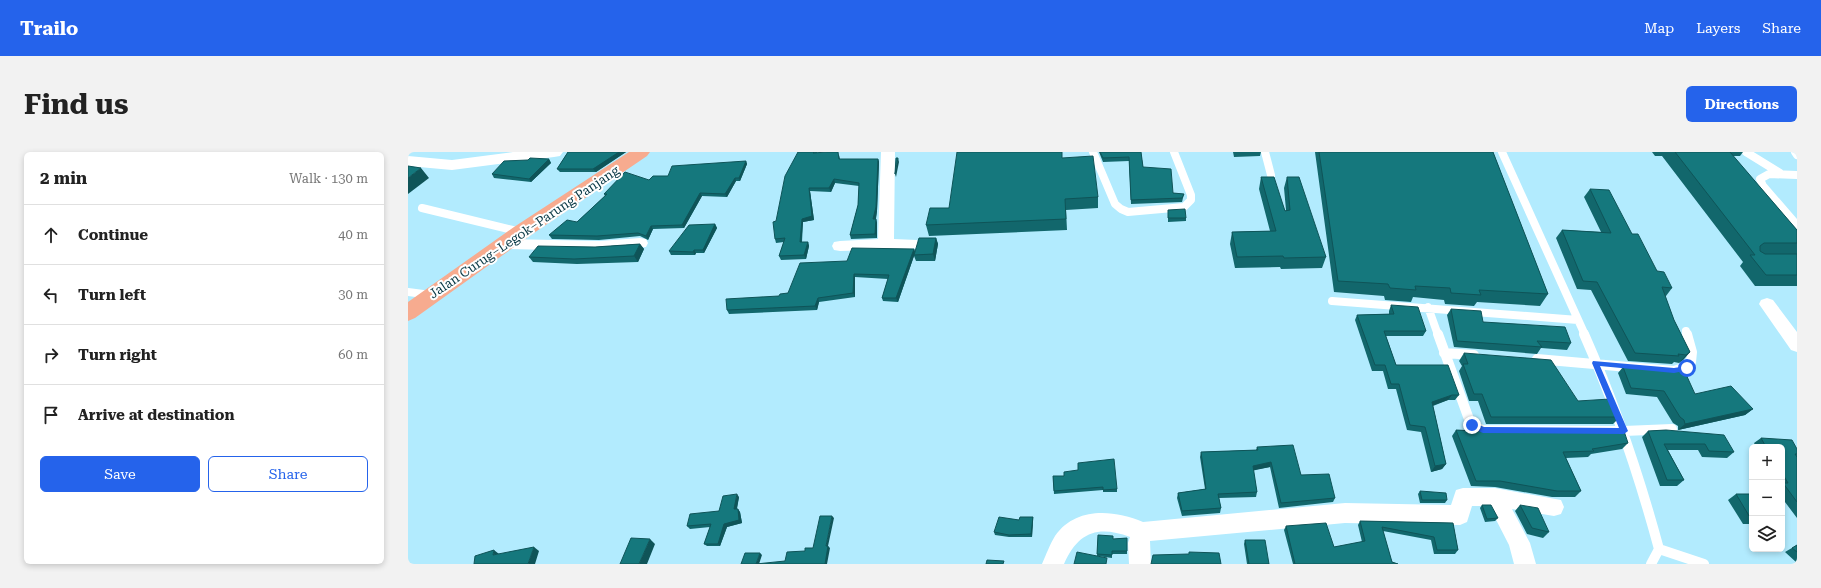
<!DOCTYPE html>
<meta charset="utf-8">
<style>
:root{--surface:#fff;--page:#f2f2f2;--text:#222;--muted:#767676;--line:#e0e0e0;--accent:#2563eb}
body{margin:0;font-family:"Roboto Serif",serif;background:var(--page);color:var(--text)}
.controls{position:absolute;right:12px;bottom:12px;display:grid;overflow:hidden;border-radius:6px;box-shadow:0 2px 6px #0003}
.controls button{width:36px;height:36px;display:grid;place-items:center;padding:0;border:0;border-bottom:1px solid var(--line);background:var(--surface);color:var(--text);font:20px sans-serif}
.stop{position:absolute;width:12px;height:12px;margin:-9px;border:3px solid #2563eb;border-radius:50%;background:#fff}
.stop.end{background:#2563eb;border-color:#fff;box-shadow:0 1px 4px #0008}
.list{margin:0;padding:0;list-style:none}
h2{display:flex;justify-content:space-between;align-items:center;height:52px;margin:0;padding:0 16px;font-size:17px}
h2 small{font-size:13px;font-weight:400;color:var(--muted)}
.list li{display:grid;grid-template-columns:26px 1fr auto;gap:12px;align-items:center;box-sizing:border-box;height:60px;padding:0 16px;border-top:1px solid var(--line)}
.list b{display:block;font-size:15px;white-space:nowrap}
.list em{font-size:13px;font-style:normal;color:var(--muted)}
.actions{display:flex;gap:8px;padding:12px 16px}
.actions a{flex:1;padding:9px 0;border:1px solid var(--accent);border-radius:6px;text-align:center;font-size:14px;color:var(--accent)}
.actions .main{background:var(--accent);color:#fff}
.icon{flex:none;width:22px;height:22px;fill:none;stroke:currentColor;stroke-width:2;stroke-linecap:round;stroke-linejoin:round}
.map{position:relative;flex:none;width:1389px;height:412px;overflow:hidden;border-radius:6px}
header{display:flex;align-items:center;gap:24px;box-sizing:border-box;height:56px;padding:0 20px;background:var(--accent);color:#fff}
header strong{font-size:19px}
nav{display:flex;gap:22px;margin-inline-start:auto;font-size:14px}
.intro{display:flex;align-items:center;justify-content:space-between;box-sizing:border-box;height:96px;padding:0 24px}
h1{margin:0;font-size:28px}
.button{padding:10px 18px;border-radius:6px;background:var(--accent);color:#fff;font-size:14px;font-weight:700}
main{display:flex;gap:24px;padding:0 24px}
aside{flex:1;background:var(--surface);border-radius:6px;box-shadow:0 2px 6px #0003}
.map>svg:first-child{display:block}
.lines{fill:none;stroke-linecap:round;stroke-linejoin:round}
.service-far1{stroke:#fff;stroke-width:8}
.service{stroke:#fff;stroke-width:10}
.minor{fill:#fff;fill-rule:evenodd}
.tertiary{fill:#fff;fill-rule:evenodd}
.primary{fill:#f7ab8f;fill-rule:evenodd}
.wall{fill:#12676c}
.shaded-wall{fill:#0f5458}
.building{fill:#15787d;stroke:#0f5458}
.route{fill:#2563eb}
.labels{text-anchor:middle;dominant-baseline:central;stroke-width:4;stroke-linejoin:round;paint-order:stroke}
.street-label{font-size:13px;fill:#093845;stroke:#fff}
</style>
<header>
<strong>Trailo</strong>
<nav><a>Map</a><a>Layers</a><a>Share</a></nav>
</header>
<div class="intro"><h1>Find us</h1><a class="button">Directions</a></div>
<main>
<aside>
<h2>2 min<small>Walk · 130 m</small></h2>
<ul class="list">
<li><svg class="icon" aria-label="ahead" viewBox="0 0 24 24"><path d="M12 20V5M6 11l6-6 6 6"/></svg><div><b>Continue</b></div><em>40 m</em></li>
<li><svg class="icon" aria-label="left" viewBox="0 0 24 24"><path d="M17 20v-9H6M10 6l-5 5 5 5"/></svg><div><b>Turn left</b></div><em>30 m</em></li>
<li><svg class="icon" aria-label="right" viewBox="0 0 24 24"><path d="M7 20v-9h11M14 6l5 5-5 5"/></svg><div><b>Turn right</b></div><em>60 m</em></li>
<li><svg class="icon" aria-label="arrive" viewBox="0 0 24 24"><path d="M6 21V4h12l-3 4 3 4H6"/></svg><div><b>Arrive at destination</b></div></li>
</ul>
<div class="actions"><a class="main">Save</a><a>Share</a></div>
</aside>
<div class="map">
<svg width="1389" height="412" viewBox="0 0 1389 412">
<rect width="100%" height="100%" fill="#b2ebfe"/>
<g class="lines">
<!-- service-far1 -->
<path class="service-far1" d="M685,0L707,52L713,57L720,60L776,55L783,48V43L766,0
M857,0L863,23
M1094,0L1177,183
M1338,0L1372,21
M1387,0L1389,3
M1389,23L1361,22L1352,27L1355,34L1389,73
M14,56L113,80
M0,140L23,143
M924,149L1170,168
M1020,155L1030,183
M1278,179L1279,183"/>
<!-- service -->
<path class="service" d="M1030,182L1062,270L1066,275L1075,278L1216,279L1264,277
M1176,182C1207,252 1231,323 1251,397L1243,412
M1036,201L1066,203
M1129,207L1266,219L1275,216L1283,210L1284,200L1279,182
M1251,397L1296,412"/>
<!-- minor -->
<path class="minor" d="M473,0H487L486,87L509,88L511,92L509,96L503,97L432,99L426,98L424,94L426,90L432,89L470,87Z
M232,86L238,87L240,91L238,95L191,99L96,97L90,96L88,92L90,88L96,87L191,89Z
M1359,146L1365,148L1389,180V200L1383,198L1351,152L1353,148Z
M1055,336H1087L1153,348L1156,355L1153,362L1146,364L1104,357L1122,391L1128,412H1106L1101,393L1081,354H1064L1059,370L1052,373L937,371L742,389L743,412H721L720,391L722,385C690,373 670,380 656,412H634C638,403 642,392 647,384C668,354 706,358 735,370L937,351L1043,353L1048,338Z"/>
<!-- tertiary -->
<path class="tertiary" d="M105,0H155L152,4L146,5L44,18L0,14V4L44,8Z"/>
<!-- primary -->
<path class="primary" d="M221,0H242L239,4L120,85L7,166L0,169V150L106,75Z"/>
</g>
<!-- wall -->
<path class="wall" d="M160,0H218L188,20H152L149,17Z
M390,0H409V1L431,3L432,7H470L471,10L469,59L468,67L469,71V86L443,87L442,83L450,53L451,34L427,31L423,40L402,39L406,68L395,70L394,90H400L401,94L398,107L373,108L371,104L376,90L368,91L367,87Z
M691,0H733L735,15L765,41L776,42L774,50L723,52L721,9L695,10Z
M825,0H853L852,4L826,5Z
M907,0H1085L1140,142L1132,154L1069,150L1066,154L1037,152L1036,148L1005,145L1003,150L977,148L976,144L926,140Z
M1244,0H1335L1332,4H1325L1389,78V134H1347L1332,114L1335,110L1254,4H1247Z
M654,6L690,45V56L658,58L659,78L521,84L518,73L541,56Z
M141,7L143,11L123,30L86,26L84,22Z
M338,9L339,12L332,29H328L319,45L294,44L276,76L245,77L240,88L232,84L191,88L144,87L141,83L169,70L197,44L196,42L241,28Z
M853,25L877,59L878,58L876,36L879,25L918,105L914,116L873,117L872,115L827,116L822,92L824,80L862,79L851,37Z
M1182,37L1224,82L1249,119L1264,136L1258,144H1257L1266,168L1282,200L1275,208L1271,211L1266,210L1264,212L1220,209L1183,138L1169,137L1148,86L1154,78L1193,80L1176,45Z
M760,58L778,66V69L760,70Z
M307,72L309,76L296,101H288L287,103H263L261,99Z
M528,86L530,92L527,109H508L506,104L490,150L475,149L474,146L480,127L447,125V145L411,150L409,158L321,162L319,158L371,144L380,141L439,109L506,97L507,99Z
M232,92L236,97L230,110L169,112L125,110L121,105L187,95Z
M983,153L1018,179L1015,184H978L988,213L1051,243L1047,248H1040L1025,254L1038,312L1034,317L1023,320L1013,280L999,278L988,237H980L975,219H964L947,168L949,163L981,162V159Z
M1043,157L1075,170L1163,191L1159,198L1133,196L1129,202L1046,195L1039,163Z
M1056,201L1170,249L1212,265L1205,272H1078L1070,249H1061L1051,219L1054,214L1051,209Z
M1215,215L1287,242L1345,257L1337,263L1270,278V274L1265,271L1249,245L1218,242L1210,221Z
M1048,278L1086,280L1087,278L1220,291L1214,297L1183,302L1180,305L1158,306L1173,339L1167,345H1144L1087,335L1063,334L1044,284Z
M1258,278L1326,300L1319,306L1294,305L1290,298H1260L1276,328L1269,334H1252L1234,285L1240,279Z
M1353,286L1389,297V366L1374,346V295H1348L1346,291Z
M849,295L927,346L925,350L871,356L862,315L845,318L849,340L848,345L811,346L813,356L812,361L774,364L769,346L770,341L797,337L792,305L793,300L848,298Z
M645,324L709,337V340H695V338L646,342Z
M1012,339L1039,348L1037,351H1012L1010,342Z
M1328,342H1344V372H1335L1320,348Z
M331,345L329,357L332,360L334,371L319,375L312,394H299L296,392L302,375L282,377L279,374L311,359Z
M1074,353L1090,366L1087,369L1077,370L1072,356Z
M1112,353L1141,380L1135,386L1119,382L1107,359Z
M625,365V368L624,385H601L587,383L586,380L611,368Z
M952,369L1045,371L1050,398L1047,402H1026L1023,388L975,379L984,410L990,412H885L876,378L878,374L926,395L954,390L950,373Z
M690,383L705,387L719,386V402H704V406L689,404Z
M837,388L861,412H839L836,392Z
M1389,393V411L1377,400Z"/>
<!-- shaded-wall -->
<path class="shaded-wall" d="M211,0H218L188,20L185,17Z
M490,6L491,10L488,25L487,22Z
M141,7L143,11L123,30L121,27Z
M470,7L471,10L469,59L467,71L465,67Z
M338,9L339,12L332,29L331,26Z
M13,16L21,26L0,42V26Z
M327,26L328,29L319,45L317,42Z
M426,27L427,31L423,40L421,36Z
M401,36L402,39L406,68L395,70L393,94L392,90L394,67Z
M292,41L294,44L276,76L274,73Z
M468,67L469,71V86L467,82Z
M307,72L309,76L296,101L295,98Z
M243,74L245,77L240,88L238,84Z
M528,86L530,92L527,109L525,102Z
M400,90L401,94L398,107L396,103Z
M232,92L236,97L230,110L226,104Z
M506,97L507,101L506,103V104L490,150L488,146Z
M286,98L288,101L287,103L285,100Z
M446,122L447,125V145L445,141Z
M410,146L411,150L409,158L407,154Z
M1282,200L1275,208L1271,211L1278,203Z
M1044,243L1040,248L1020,255L1024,250Z
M1345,257L1337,263L1270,278L1277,272Z
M863,310L862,315L843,319L845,314Z
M1038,312L1034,317L1023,320L1027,314Z
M329,342L331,345L328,360L326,357Z
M330,357L332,360L334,371L319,375L312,394L310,392L316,372Z
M424,364L426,366L420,394L422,396L419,412H417L418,394Z
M625,365V368L624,385L623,382Z
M242,387L247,392L239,412H231Z
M126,395L131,399L127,412H120Z
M86,398L91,402L85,403Z
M352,401L354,403L351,412H348Z"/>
<!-- building -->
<path class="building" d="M160,0H211L185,17H149Z
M390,0H406L405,1L419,0H430L431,7H470L468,55L465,67H468L467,82L442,83L450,53L451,31L426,27L421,36H401L404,64L394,67L392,90H400L396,103L371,104L377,86L367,87L365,70L368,69L377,24Z
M549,0H654V6L685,4L690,45L657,47L658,67L518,73L522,56H541Z
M692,0H733L735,15L763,17L765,41L776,42L774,46L723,48L721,5L695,6Z
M911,0H1085L1140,142L1071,138L1073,143L1043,141L1042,136L1007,134L1008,138L982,136L980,132L930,129Z
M1267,0H1322L1389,78V91H1356L1352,94V99L1357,102H1389V123H1358L1342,103H1347Z
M122,6L141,7L121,27L84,22L96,9L120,8Z
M488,6H490L487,22Z
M338,9L331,26H327L317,42L292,41L274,73L243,74L238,84L230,81L189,84L141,83L159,68L169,70L199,42H196L217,20L241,28L245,24H260L264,14Z
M0,14L13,16L0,26Z
M853,25H866L877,59L882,58L879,25H891L918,105L876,106L875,104L829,105L824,80L868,79Z
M1182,37L1201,38L1224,82H1230L1249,119L1256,120L1264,136L1254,135L1266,168L1282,200L1278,203L1270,202L1271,204L1227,201L1189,130L1175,129L1154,78L1203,81Z
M777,57L778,66H760V58Z
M307,72L295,98H286L285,100L261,99L281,73Z
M511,86H528L525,102L506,103Z
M232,92L226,104L166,107L121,105L130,94L187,95Z
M444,96L506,97L488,146H474L481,123L446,122L445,141L410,146L407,154L319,158L318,147L371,144L372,142L380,141L392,111L439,109Z
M983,153L1010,155L1018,179H976L988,213H1040L1051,243H1044L1024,250L1038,312L1027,314L1017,275L1002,273L991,232H983L977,213H967L949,163L986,162Z
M1043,157L1073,159L1075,170L1157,175L1163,191L1129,189L1134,195L1049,189Z
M1056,201L1143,208L1170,249L1202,247L1212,265H1083L1074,242H1066L1055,212H1060Z
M1215,215L1276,218L1287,242L1323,234L1345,257L1277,272L1276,268L1272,265L1256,239L1223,236Z
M1048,278L1087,280V278L1216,279L1220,291L1184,297L1186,299L1155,300L1173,339H1149L1092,329H1068Z
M1258,278L1316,283L1326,300L1301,299L1297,292H1256L1276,328H1259L1240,279Z
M1353,286L1384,288L1389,297V302H1387L1389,305V350L1375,331H1380L1374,321V295H1358Z
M885,293L893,323L921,322L927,346L873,351L863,310L845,314L849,340L810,342L813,356L774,359L770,341L798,337L793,300L850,298L849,295Z
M706,307L709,337L695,338V335L646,339L645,324H656V320L670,318V311Z
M1012,339L1038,341L1039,348H1014Z
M329,342L326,357H330L331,368L316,372L310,392H296L303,372L279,374L282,362L311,359L315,344Z
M1328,342H1344V367H1343Z
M1074,353H1083L1090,366L1079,367Z
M1112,353L1130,356L1141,380L1124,376Z
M412,364H424L418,394H420L417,412H333L337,401H352L348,412L377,409L379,400L397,399V396H405Z
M591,365L611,368L612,365H625L623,382L601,383L586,380Z
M952,369L1045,371L1050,398H1029L1026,385L974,375L984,410L990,412H887L878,374L918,371L926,395L957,389Z
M690,383L705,384V387L719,386V399H704V403L689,402Z
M223,386L242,387L231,412H212Z
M837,388H857L861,412H841Z
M1389,393V400L1384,396Z
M126,395L120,412H66L67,404L86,398L85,403Z
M669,400L699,406L698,412H666Z
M781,400L811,401L813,412H743L745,403L781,402Z
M579,408L596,409L595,412H578Z"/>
<!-- route -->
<path class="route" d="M1185,209L1266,216L1279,214L1282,216L1281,218L1266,221L1192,214L1220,279L1216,282L1075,281L1061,275V271L1064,270L1076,275L1211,276L1184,211Z"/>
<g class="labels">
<!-- street labels -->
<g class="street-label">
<text transform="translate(116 80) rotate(-34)">Jalan Curug–Legok–Parung Panjang</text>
</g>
</g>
</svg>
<div class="controls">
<button>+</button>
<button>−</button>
<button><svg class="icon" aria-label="layers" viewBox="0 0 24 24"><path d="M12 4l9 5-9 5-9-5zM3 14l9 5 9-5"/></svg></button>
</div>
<div class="stop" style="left:1279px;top:216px"></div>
<div class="stop end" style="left:1064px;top:273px"></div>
</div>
</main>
